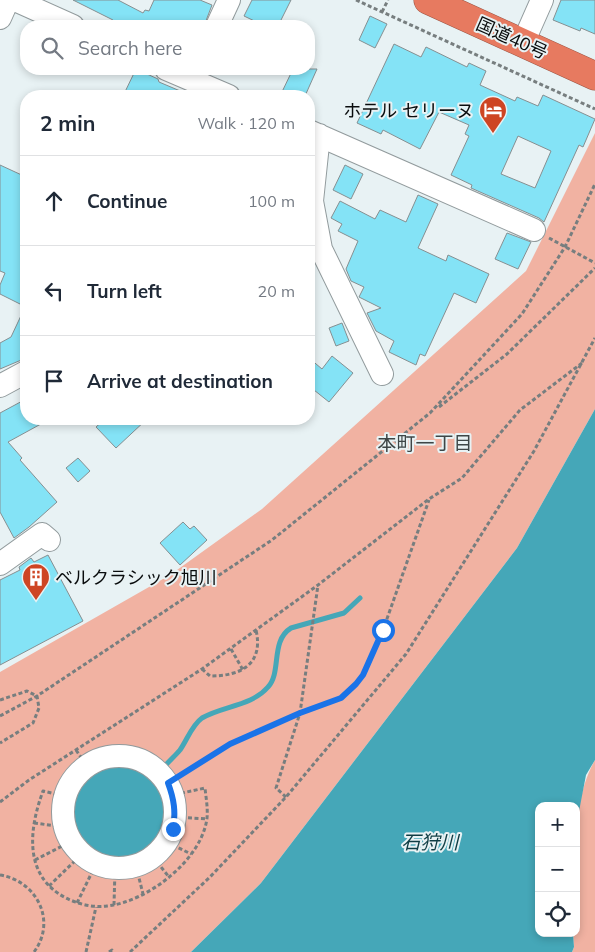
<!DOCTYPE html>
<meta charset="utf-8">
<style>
:root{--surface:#fff;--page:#f2f2f3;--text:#1f2937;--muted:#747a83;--line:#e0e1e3}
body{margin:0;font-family:Mulish,"Noto Sans JP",sans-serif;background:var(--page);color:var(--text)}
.controls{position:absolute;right:15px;bottom:15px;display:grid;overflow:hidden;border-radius:10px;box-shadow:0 2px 8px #0003}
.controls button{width:45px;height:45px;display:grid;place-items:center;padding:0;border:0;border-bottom:1px solid var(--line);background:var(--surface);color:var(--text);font:25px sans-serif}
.stop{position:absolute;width:15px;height:15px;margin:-11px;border:4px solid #1a73e8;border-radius:50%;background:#fff}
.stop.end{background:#1a73e8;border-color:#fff;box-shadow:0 1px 5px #0008}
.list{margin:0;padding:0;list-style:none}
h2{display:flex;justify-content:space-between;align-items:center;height:65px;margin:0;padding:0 20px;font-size:21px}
h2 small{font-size:16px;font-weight:400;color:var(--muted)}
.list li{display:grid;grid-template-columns:32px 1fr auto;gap:15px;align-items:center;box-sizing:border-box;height:90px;padding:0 20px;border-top:1px solid var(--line)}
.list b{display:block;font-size:19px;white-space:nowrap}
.list em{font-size:16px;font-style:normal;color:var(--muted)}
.icon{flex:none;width:28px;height:28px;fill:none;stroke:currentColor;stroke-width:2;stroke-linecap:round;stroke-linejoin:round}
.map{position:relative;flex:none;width:595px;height:952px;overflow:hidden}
.search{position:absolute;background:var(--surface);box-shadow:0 2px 8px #0003;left:20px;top:20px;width:295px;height:55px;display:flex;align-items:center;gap:12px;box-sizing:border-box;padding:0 18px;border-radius:20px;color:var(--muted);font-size:19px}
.panel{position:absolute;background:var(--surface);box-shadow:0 2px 8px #0003;left:20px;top:90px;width:295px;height:335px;border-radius:20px}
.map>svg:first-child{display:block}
.green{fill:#f1b2a2}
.water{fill:#45a7b8}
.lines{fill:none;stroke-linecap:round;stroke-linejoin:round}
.stream{stroke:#45a7b8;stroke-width:5}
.building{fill:#84e3f6;stroke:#868f91;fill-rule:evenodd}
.minor-casing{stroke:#929b9d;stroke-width:24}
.highway-casing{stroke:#995443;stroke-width:29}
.path{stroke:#777e7f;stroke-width:3;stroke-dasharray:4 2.5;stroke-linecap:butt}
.minor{stroke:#fff;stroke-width:22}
.highway{stroke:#e77a60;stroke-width:28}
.route{stroke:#1a73e8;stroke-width:6}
.labels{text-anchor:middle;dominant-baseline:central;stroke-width:4;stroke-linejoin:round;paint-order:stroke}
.street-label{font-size:18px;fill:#090c0d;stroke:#e8f2f4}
.poi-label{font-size:18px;fill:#090c0d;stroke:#e8f2f4;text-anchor:end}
.neighbourhood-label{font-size:19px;fill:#3e4647;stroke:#e8f2f4}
.water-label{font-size:19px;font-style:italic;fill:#0f3d44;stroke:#e8f2f4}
</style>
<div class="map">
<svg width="595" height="952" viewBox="0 0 595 952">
<rect width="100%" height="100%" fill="#e8f2f4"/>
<!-- green -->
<path class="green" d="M595,133V409L517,548L261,883L191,952H0V672L170,575L262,509L526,271Z
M595,760V952H572L574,947L573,933H576C576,880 568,807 595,760Z"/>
<!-- water -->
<path class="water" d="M595,409V760L586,775L576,827V806H539V933H573L574,947L572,952H191L261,883L517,548Z
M68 812a51 51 0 1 1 102 0a51 51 0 1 1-102 0Z"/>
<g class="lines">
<!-- stream -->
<path class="stream" d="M164,767C169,761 175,756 180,750C187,740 192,725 202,718C222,706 252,706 268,687C282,672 270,641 291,628L344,613L360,598"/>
</g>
<!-- building -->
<path class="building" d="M73,0H118L143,13L145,10L149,11L154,0H200L212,5L204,26H109L113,20Z
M252,0H291L278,26H265L244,16Z
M561,0H595V34L581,28L580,31L553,20Z
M370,16L387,24L375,48L359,40Z
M394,44L421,57L426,47L467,67L469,63L486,71L480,85L515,101L517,97L538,106L543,95L595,119L583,147L579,145L544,222L539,218L471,188L472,185L451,175L469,136L465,134L469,125L439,112L420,149L383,130L381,134L357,123ZM518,136L551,151L535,188L501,174Z
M136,69L158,79L159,82L192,96H123Z
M293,69H317L305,96H280Z
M0,165L26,177V290L20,304L0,294V285L5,273L0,271Z
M345,165L363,174L351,199L333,190Z
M418,195L438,204L418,248L446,261L448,255L489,274L476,303L454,293L425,356L420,354L416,365L389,352L394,341L376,331L367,313L381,308L359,297L364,287L351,281L346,269L358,241L338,231L342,224L331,218L340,201L375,219L380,210L406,222Z
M507,233L531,242L518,269L495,259Z
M26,305V358L0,369V343L11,337Z
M342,323L349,341L336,346L329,328Z
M332,356L353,373L329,402L309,386V358L322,369Z
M26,399V419H50L8,442L22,458L20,460L57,502L29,527L14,538L0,512V413Z
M105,419H147L116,448L96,427Z
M78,458L90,471L78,482L66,468Z
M183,522L190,529L194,526L207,540L180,565L160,543Z
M48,555L83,621L0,665V580L20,570L19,567L31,558L34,562Z"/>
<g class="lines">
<!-- minor casing -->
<g class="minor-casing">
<path id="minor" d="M15,0L73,26
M0,18L8,0
M217,26L229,0
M523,43L542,0
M166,69L229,96
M309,131L534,230
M319,135L312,201L321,249L382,374
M0,386L26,372
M0,564L42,534L49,540
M63 812a56 56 0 1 1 112 0a56 56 0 1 1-112 0Z"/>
</g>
<!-- highway casing -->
<g class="highway-casing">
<path id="highway" d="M428,0L595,76"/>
</g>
<!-- path -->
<path class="path" d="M356,0L595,109
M382,12L388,0
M549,238L595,263
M439,407L507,354L595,268
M231,649L243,670
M202,669L210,676C240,676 264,665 256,630
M0,700L27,691L37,696L39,708L33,723L0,743
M0,716L37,696L272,540L430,413L522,314L565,247L595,184
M76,750L87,766
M168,783L230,744L300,713L341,698L356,684L368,666L383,630L429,500
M64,796L43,791C29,829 23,876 66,898C78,904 93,908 107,906C147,902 202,860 207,818C208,808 206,798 205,788L173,795
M286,797L276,788L300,713L318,585
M0,802L29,780L202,669L318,585L429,499L462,478L520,410L582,363
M175,817L207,819
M34,823L64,827
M167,842L191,854
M153,857L169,877
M35,860L70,842
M136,866L143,894
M0,875C37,881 57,921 34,952
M49,886L81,855
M77,903L96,864
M114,905L115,869
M86,952L96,907
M109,952L112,950L113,952
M130,952L210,877L286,797L406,654L534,451L595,338"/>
<!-- minor -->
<use href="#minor" class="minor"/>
<!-- highway -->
<use href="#highway" class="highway"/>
</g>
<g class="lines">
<!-- route -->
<path class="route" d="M173,829C176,812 174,799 168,783L230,744L300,713L341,698L356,684L363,675L383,630"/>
</g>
<!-- icons -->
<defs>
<g id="hotel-pin" transform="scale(1.4375)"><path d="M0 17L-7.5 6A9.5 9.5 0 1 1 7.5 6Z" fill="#ce4523" stroke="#e8f2f4"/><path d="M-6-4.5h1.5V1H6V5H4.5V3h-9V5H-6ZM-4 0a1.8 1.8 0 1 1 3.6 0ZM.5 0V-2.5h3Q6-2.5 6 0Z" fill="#fff"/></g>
<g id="building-pin" transform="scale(1.4375)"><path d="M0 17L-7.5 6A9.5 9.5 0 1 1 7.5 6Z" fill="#ce4523" stroke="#e8f2f4"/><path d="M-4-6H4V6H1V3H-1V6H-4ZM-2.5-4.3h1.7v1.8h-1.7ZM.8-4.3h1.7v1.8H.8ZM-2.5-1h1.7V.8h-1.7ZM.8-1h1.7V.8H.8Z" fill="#fff"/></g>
</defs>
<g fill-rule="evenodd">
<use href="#hotel-pin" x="493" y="110"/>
<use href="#building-pin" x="36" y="577"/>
</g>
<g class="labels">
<!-- street labels -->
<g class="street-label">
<text transform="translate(512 38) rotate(24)">国道40号</text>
</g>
<!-- poi labels -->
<g class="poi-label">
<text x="474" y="110">ホテル セリーヌ</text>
<text x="55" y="577" text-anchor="start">ベルクラシック旭川</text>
</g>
<!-- neighbourhood labels -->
<g class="neighbourhood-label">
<text x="425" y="443">本町一丁目</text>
</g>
<!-- water labels -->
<g class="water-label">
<text x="430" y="842">石狩川</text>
</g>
</g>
</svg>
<div class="controls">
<button>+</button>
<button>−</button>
<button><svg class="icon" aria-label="locate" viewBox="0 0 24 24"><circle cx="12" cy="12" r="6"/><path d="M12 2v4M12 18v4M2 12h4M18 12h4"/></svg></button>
</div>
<div class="stop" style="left:383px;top:630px"></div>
<div class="stop end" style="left:173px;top:829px"></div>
<div class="search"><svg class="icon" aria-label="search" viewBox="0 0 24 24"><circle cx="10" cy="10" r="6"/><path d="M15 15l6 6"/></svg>Search here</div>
<section class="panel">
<h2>2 min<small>Walk · 120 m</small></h2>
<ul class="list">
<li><svg class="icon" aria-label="ahead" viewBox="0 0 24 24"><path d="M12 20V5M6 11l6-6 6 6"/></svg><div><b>Continue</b></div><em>100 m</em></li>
<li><svg class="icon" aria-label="left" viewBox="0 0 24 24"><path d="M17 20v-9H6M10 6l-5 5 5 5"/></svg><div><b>Turn left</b></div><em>20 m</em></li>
<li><svg class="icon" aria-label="arrive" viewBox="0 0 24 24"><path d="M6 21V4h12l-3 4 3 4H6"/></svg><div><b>Arrive at destination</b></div></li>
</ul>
</section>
</div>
